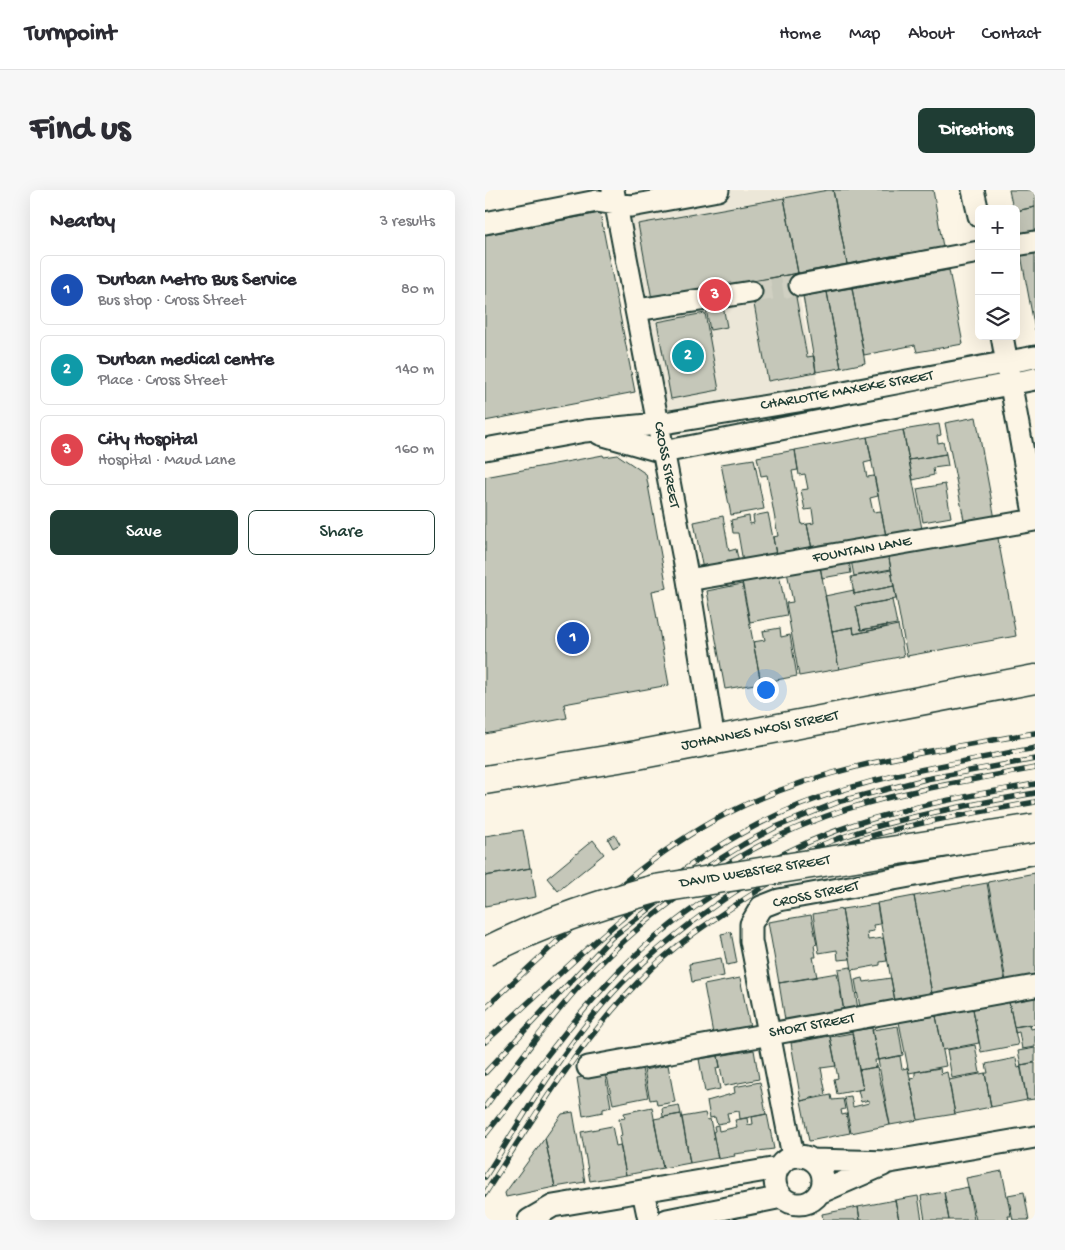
<!DOCTYPE html>
<meta charset="utf-8">
<style>
:root{--surface:#fff;--page:#f7f7f7;--text:#2b2b33;--muted:#7c7c81;--line:#e1e1e2;--accent:#1f3d34}
body{margin:0;font-family:"Gochi Hand",sans-serif;background:var(--page);color:var(--text)}
.controls{position:absolute;right:15px;top:15px;display:grid;overflow:hidden;border-radius:8px;box-shadow:0 5px 20px #0002}
.controls button{width:45px;height:45px;display:grid;place-items:center;padding:0;border:0;border-bottom:1px solid var(--line);background:var(--surface);color:var(--text);font:25px sans-serif}
.you{position:absolute;left:280px;top:499px;width:18px;height:18px;margin:-12px;border:4px solid #fff;border-radius:50%;background:#1a73e8;box-shadow:0 0 0 8px #1a73e833}
.badge{display:grid;place-items:center;width:32px;height:32px;border-radius:50%;background:var(--accent);color:#fff;font-size:16px;font-weight:700}
.pin{position:absolute;translate:-50% -50%;border:2px solid #fff;box-shadow:0 1px 5px #0006}
.list{margin:0;padding:0;list-style:none}
h2{display:flex;justify-content:space-between;align-items:center;height:65px;margin:0;padding:0 20px;font-size:21px}
h2 small{font-size:16px;font-weight:400;color:var(--muted)}
.list li{display:grid;grid-template-columns:32px 1fr auto;gap:15px;align-items:center;box-sizing:border-box;height:70px;margin:0 10px 10px;padding:0 10px;border:1px solid var(--line);border-radius:8px}
.list b{display:block;font-size:19px;white-space:nowrap}
.list p{margin:0;font-size:16px;white-space:nowrap;color:var(--muted)}
.list em{font-size:16px;font-style:normal;color:var(--muted)}
.actions{display:flex;gap:10px;padding:15px 20px}
.actions a{flex:1;padding:11px 0;border:1px solid var(--accent);border-radius:8px;text-align:center;font-size:18px;color:var(--accent)}
.actions .main{background:var(--accent);color:#fff}
.icon{flex:none;width:28px;height:28px;fill:none;stroke:currentColor;stroke-width:2;stroke-linecap:round;stroke-linejoin:round}
.map{position:relative;flex:none;width:550px;height:1030px;overflow:hidden;border-radius:8px}
header{display:flex;align-items:center;gap:30px;box-sizing:border-box;height:70px;padding:0 25px;background:var(--surface);border-bottom:1px solid var(--line)}
header strong{font-size:24px}
nav{display:flex;gap:28px;margin-inline-start:auto;font-size:18px}
.intro{display:flex;align-items:center;justify-content:space-between;box-sizing:border-box;height:120px;padding:0 30px}
h1{margin:0;font-size:35px}
.button{padding:12px 22px;border-radius:8px;background:var(--accent);color:#fff;font-size:18px;font-weight:700}
main{display:flex;gap:30px;padding:0 30px}
aside{flex:1;background:var(--surface);border-radius:8px;box-shadow:0 5px 20px #0002}
.map>svg:first-child{display:block}
.built{fill:#ece7d8}
.building{fill:#c5c7b9;stroke:#1f3d34}
.lines{fill:none;stroke-linecap:round;stroke-linejoin:round}
.minor-tunnel{stroke:#d0d0c2;stroke-width:21;stroke-dasharray:21 11;stroke-linecap:butt}
.minor-casing{stroke:#1f3d34;stroke-width:25}
.highway-casing{stroke:#1f3d34;stroke-width:31}
.minor{stroke:#fcf5e5;stroke-width:21}
.highway{stroke:#fcf5e5;stroke-width:28}
.rail-casing{stroke:#1f3d34;stroke-width:5.5}
.rail{stroke:#fcf5e5;stroke-width:4;stroke-dasharray:11;stroke-linecap:butt}
.highway-bridge-casing{stroke:#1f3d34;stroke-width:31;stroke-linecap:butt}
.highway-bridge{stroke:#fcf5e5;stroke-width:28}
.labels{text-anchor:middle;dominant-baseline:central;stroke-width:5;stroke-linejoin:round;paint-order:stroke}
.street-label{font-size:15px;fill:#1f3d34;stroke:#fcf5e5}
</style>
<header>
<strong>Turnpoint</strong>
<nav><a>Home</a><a>Map</a><a>About</a><a>Contact</a></nav>
</header>
<div class="intro"><h1>Find us</h1><a class="button">Directions</a></div>
<main>
<aside>
<h2>Nearby<small>3 results</small></h2>
<ul class="list">
<li><span class="badge" style="background:#1a4fb4">1</span><div><b>Durban Metro Bus Service</b><p>Bus stop · Cross Street</p></div><em>80 m</em></li>
<li><span class="badge" style="background:#0f9aa8">2</span><div><b>Durban medical centre</b><p>Place · Cross Street</p></div><em>140 m</em></li>
<li><span class="badge" style="background:#e0444e">3</span><div><b>City Hospital</b><p>Hospital · Maud Lane</p></div><em>160 m</em></li>
</ul>
<div class="actions"><a class="main">Save</a><a>Share</a></div>
</aside>
<div class="map">
<svg width="550" height="1030" viewBox="0 0 550 1030">
<rect width="100%" height="100%" fill="#fcf5e5"/>
<filter id="ink" filterUnits="userSpaceOnUse"><feTurbulence type="fractalNoise" baseFrequency=".02" numOctaves="2"/><feDisplacementMap in="SourceGraphic" scale="10" xChannelSelector="R" yChannelSelector="G"/><feConvolveMatrix kernelMatrix="1 2 1 2 8 2 1 2 1" color-interpolation-filters="sRGB"/></filter>
<g filter="url(#ink)">
<!-- built -->
<path class="built" d="M222,0H340L354,84L311,91L335,205L171,233L129,12Z"/>
<!-- building -->
<path class="building" d="M343,0H348L362,74L313,83L299,8Z
M348,0H448L458,57L362,74Z
M524,0H550V17L531,21V19H528Z
M299,8L313,83L167,109L153,34Z
M550,17V44L533,47L531,21Z
M115,23L150,202L0,231V45Z
M550,63V140L536,65Z
M464,80L478,154L432,162L430,155L379,165L367,98Z
M313,83L317,106L311,107L322,167L329,166L331,182L283,191L265,92Z
M367,98L380,173L356,178L342,102Z
M342,102L356,178L331,182L318,106Z
M238,116L242,137L225,140L221,119Z
M220,123L234,200L186,209L172,132Z
M491,227L510,329L480,335L460,233Z
M454,234L456,245L452,246L453,253L458,252L461,264L424,270L418,240Z
M418,240L437,339L401,346L382,247Z
M382,247L387,271L379,273L382,287L389,286L393,306L385,308L388,322L396,321L401,346L327,359L322,334L329,333L327,319L320,320L316,300L323,299L320,284L314,285L310,260Z
M310,260L313,280L307,281L317,335L322,334L327,359L291,366L288,347L293,346L282,285L276,286L272,267Z
M461,264L463,276L448,278L449,285L428,290L424,270Z
M118,265L119,267L133,265L161,284L182,398L167,401L184,495L79,514L82,528L0,544V287Z
M269,269L279,319L246,325L236,274Z
M460,294L466,327L438,332L432,299Z
M283,323L291,363L258,372L253,343H248L246,330L264,326L265,334L269,333L268,326Z
M238,326L244,361L251,359L254,373L218,380L209,332Z
M512,343L531,446L422,466L403,363Z
M403,363L406,379L369,386L366,370Z
M364,371L366,383L337,388L335,376Z
M335,376L354,479L314,486L301,413L308,412L302,382Z
M406,380L409,396L369,404L366,387Z
M294,384L302,425L265,432L257,391Z
M257,394L276,493L240,499L222,401Z
M409,396L411,409L371,416L376,440L402,435V437L369,444L368,437L347,441L340,406L369,400V404Z
M407,410L412,434L376,440L371,416Z
M413,435L419,466L354,479L347,441L368,437L369,444Z
M295,438L296,447L305,445L312,486L276,493L268,452L280,450L278,441Z
M38,640L45,678L0,686V646Z
M130,645L135,654L128,658L123,649Z
M108,650L119,664L73,701L62,688Z
M46,678L51,707L0,716V686Z
M550,683V786L521,791L503,692Z
M502,693L520,791L447,804L429,706Z
M429,706L447,804L410,811L392,713Z
M392,714L395,734L388,735L389,741L382,742L383,750L398,748L402,771L395,772V775L367,780L357,719Z
M357,719L365,769L353,770L352,760L334,763L328,724Z
M326,725L332,754L329,755L331,767H328L332,787L294,793L283,732Z
M246,742L252,773L242,775L236,744Z
M236,768L239,786L207,792L204,774Z
M366,777L373,819L359,822L353,779Z
M352,783L359,822L300,830L294,793Z
M255,788L265,837L228,844L219,795Z
M378,788L379,792L406,788L410,811L375,817L370,790Z
M550,807V834L529,837L524,812Z
M524,812L533,855L496,862L488,819Z
M488,819L494,853L458,860L451,826Z
M451,826L461,876L424,883L414,832Z
M545,834L546,839L550,838V857L537,859L534,842L530,843L529,837Z
M413,836L418,865L393,870L387,840Z
M387,838L393,870H390L391,877L374,880L367,841Z
M367,843L378,899L352,904L349,889L353,888L345,847Z
M345,846L351,876L336,878L341,904L316,911L306,853Z
M490,855L495,883L467,888L462,860Z
M550,858V872L536,875L533,861Z
M269,860L274,889L239,896L233,866Z
M233,866L235,877L231,878L235,899L220,902L214,869Z
M415,866L417,879L423,878L433,930L405,935L393,870Z
M531,868L533,878L536,877L542,910L506,917L500,883H503L501,874Z
M550,873V909L542,910L535,875Z
M183,875L190,912L172,915L171,909L165,910L159,880Z
M392,877L405,935L366,943L359,907L366,906L368,917L384,913V910L376,912L373,900L378,899L374,880Z
M455,878L456,884L462,882L470,924L433,930L425,889L430,888V882Z
M157,879L163,907L128,914L122,886Z
M120,883L126,917L118,919V922L98,926L92,888Z
M500,883L506,917L470,924L464,890Z
M275,892L281,924L255,929L254,921L242,923L244,932L232,934L230,927L225,928L222,911L250,903L249,897Z
M346,905L347,910L358,909L360,919L356,920L357,925L361,924L365,943L324,951L316,911Z
M194,915L196,924L178,927L177,918Z
M167,917L178,978L141,985L134,947L137,946L134,929L140,928L139,923Z
M88,922L100,992L70,997L60,948L77,924Z
M220,923L222,930L225,929L233,968L205,973L197,927Z
M196,924L205,973L178,978L169,929Z
M282,924L289,959L249,964L250,966L233,969L228,942L230,941L229,936L233,935L234,941L252,937L250,930L262,928L263,935L268,934L267,927Z
M127,936L131,956L135,955L141,985L105,991L96,942Z
M60,948L70,997L21,1007L20,1003Z
M517,981L526,1026H523L524,1030H491L481,988Z
M483,997L489,1030H464L459,1002Z
M459,1002L464,1030H440L436,1006Z
M539,1002L544,1030H528L523,1005Z
M433,1006L437,1030H414L410,1010Z
M410,1010L414,1030H375L373,1017Z
M373,1017L375,1030H338L337,1024Z"/>
<g class="lines">
<!-- minor-tunnel -->
<path class="minor-tunnel" d="M266,102L315,95"/>
<!-- minor casing -->
<g class="minor-casing">
<path id="minor" d="M128,0L203,390L229,550
M488,0L494,26
M0,33L112,11L146,16L233,0
M531,55L550,52
M315,95L494,62
M152,120L266,102
M517,146L550,329
M115,244L178,262L550,189
M0,259L100,241L173,234L337,207L550,167
M203,390L550,330
M103,877L550,796
M290 990a24 24 0 1 1 48 0a24 24 0 1 1-48 0Z
M308,966L266,751V734L276,717L294,710L550,663
M328,970L405,972L550,947
M158,1001L164,1030
M336,1002L398,975
M44,1030L68,1016L293,978
M182,1030L297,1007"/>
</g>
<!-- highway casing -->
<g class="highway-casing">
<path id="highway" d="M0,590L152,565L550,489"/>
</g>
<!-- minor -->
<use href="#minor" class="minor"/>
<!-- highway -->
<use href="#highway" class="highway"/>
<!-- rail casing -->
<g class="rail-casing">
<path id="rail" d="M0,818C76,750 149,671 241,624C337,575 445,561 550,543
M0,852C99,764 189,666 315,615C390,585 471,573 550,558
M0,883L126,748L209,685L259,654L291,637L356,611L441,589L550,569
M0,917C31,874 63,831 98,792C167,716 264,650 362,619C423,600 487,590 550,578
M0,945C44,890 85,832 134,781C197,717 294,657 380,631C436,614 493,604 550,594
M0,987C42,921 82,850 137,793C171,759 208,730 248,703C282,681 317,661 355,648C418,626 485,615 550,603
M0,1004C47,929 93,854 155,790C187,756 227,730 266,705C295,686 325,666 358,655C420,633 486,624 550,612"/>
</g>
<!-- rail -->
<use href="#rail" class="rail"/>
<!-- highway-bridge casing -->
<g class="highway-bridge-casing">
<path id="highway-bridge" d="M0,762C55,734 111,715 170,699L550,638"/>
</g>
<!-- highway-bridge -->
<use href="#highway-bridge" class="highway-bridge"/>
</g>
</g>
<g class="labels">
<!-- street labels -->
<g class="street-label">
<text transform="translate(362 201) rotate(-10)">CHARLOTTE MAXEKE STREET</text>
<text transform="translate(181 275) rotate(79)">CROSS STREET</text>
<text transform="translate(377 360) rotate(-10)">FOUNTAIN LANE</text>
<text transform="translate(275 541) rotate(-11)">JOHANNES NKOSI STREET</text>
<text transform="translate(270 682) rotate(-9)">DAVID WEBSTER STREET</text>
<text transform="translate(331 705) rotate(-12)">CROSS STREET</text>
<text transform="translate(327 836) rotate(-10)">SHORT STREET</text>
</g>
</g>
</svg>
<div class="controls">
<button>+</button>
<button>−</button>
<button><svg class="icon" aria-label="layers" viewBox="0 0 24 24"><path d="M12 4l9 5-9 5-9-5zM3 14l9 5 9-5"/></svg></button>
</div>
<div class="you"></div>
<div class="pin badge" style="left:88px;top:448px;background:#1a4fb4">1</div>
<div class="pin badge" style="left:203px;top:166px;background:#0f9aa8">2</div>
<div class="pin badge" style="left:230px;top:105px;background:#e0444e">3</div>
</div>
</main>
